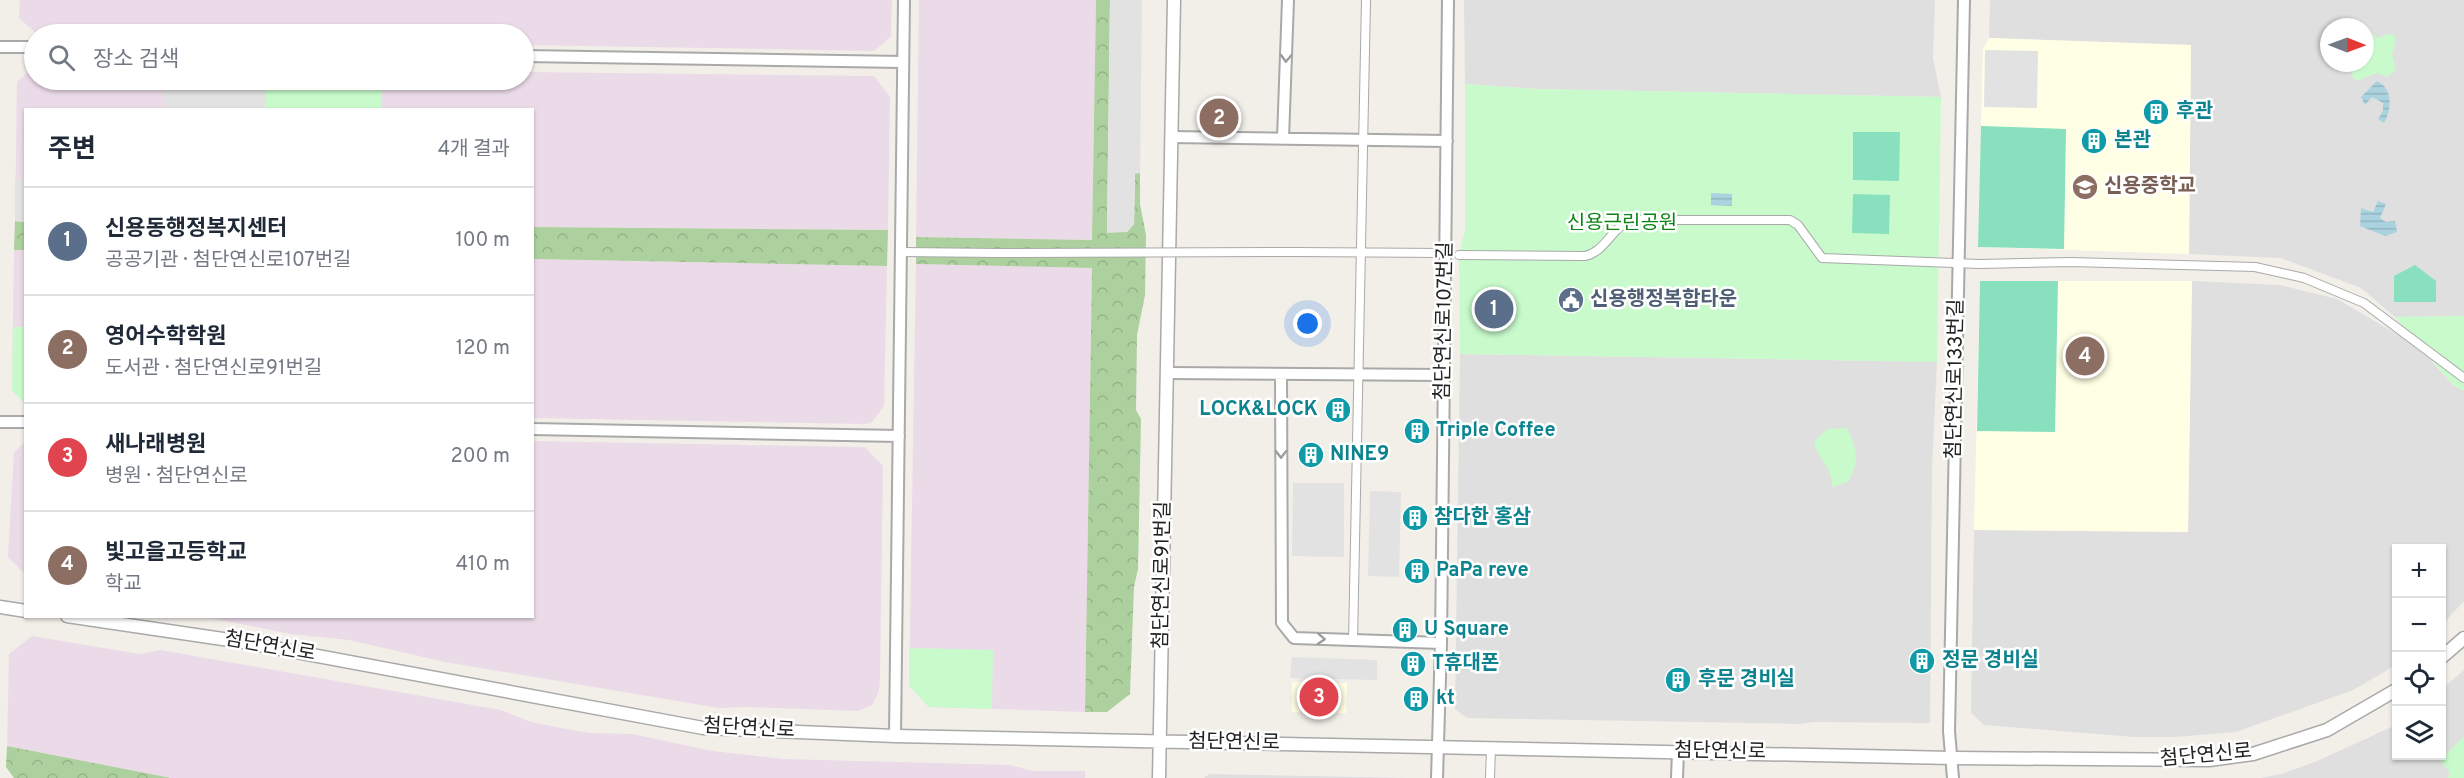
<!DOCTYPE html>
<html lang="ko">
<meta charset="utf-8">
<style>
:root{--surface:#fff;--page:#f2f2f3;--text:#1f2937;--muted:#747a83;--line:#e0e1e3;--accent:#b45309}
body{margin:0;font-family:Overpass,"Noto Sans KR",sans-serif;background:var(--page);color:var(--text)}
.controls{position:absolute;right:18px;bottom:18px;display:grid;overflow:hidden;border-radius:0px;box-shadow:0 2px 4px #0004}
.controls button{width:54px;height:54px;display:grid;place-items:center;padding:0;border:0;border-bottom:2px solid var(--line);background:var(--surface);color:var(--text);font:30px sans-serif}
.compass{position:absolute;left:2320px;top:18px;width:54px;height:54px;border-radius:50%;background:var(--surface);box-shadow:0 2px 4px #0004;rotate:91deg}
.you{position:absolute;left:1308px;top:324px;width:21px;height:21px;margin:-15px;border:4px solid #fff;border-radius:50%;background:#1a73e8;box-shadow:0 0 0 9px #1a73e833}
.badge{display:grid;place-items:center;width:39px;height:39px;border-radius:50%;background:var(--accent);color:#fff;font-size:20px;font-weight:700}
.pin{position:absolute;translate:-50% -50%;border:3px solid #fff;box-shadow:0 2px 6px #0006}
.list{margin:0;padding:0;list-style:none}
h2{display:flex;justify-content:space-between;align-items:center;height:78px;margin:0;padding:0 24px;font-size:26px}
h2 small{font-size:20px;font-weight:400;color:var(--muted)}
.list li{display:grid;grid-template-columns:39px 1fr auto;gap:18px;align-items:center;box-sizing:border-box;height:108px;padding:0 24px;border-top:2px solid var(--line)}
.list b{display:block;font-size:22px;white-space:nowrap}
.list p{margin:0;font-size:20px;white-space:nowrap;color:var(--muted)}
.list em{font-size:20px;font-style:normal;color:var(--muted)}
.icon{flex:none;width:33px;height:33px;fill:none;stroke:currentColor;stroke-width:2;stroke-linecap:round;stroke-linejoin:round}
.map{position:relative;flex:none;width:2464px;height:778px;overflow:hidden}
.search{position:absolute;background:var(--surface);box-shadow:0 2px 4px #0004;left:24px;top:24px;width:510px;height:66px;display:flex;align-items:center;gap:15px;box-sizing:border-box;padding:0 21px;border-radius:33px;color:var(--muted);font-size:22px}
.panel{position:absolute;background:var(--surface);box-shadow:0 2px 4px #0004;left:24px;top:108px;width:510px;height:510px;border-radius:0px}
.map>svg:first-child{display:block}
.residential{fill:#e0dfdf;fill-rule:evenodd}
.industrial{fill:#ebdbe8}
.education{fill:#ffffe5}
.forest{fill:url(#forest-crowns)}
.park{fill:#c8facc}
.pitch{fill:#88e0be}
.parking{fill:#e2e2e2}
.water{fill:url(#water-rules)}
.lines{fill:none;stroke-linecap:round;stroke-linejoin:round}
.pedestrian-casing{stroke:#a9a9a9;stroke-width:10}
.minor-casing{stroke:#a9a9a9;stroke-width:14}
.tertiary-casing{stroke:#a9a9a9;stroke-width:15}
.pedestrian{stroke:#fff;stroke-width:8}
.minor{stroke:#fff;stroke-width:10}
.tertiary{stroke:#fff;stroke-width:12}
.pedestrian-bridge-casing{stroke:#a9a9a9;stroke-width:10;stroke-linecap:butt}
.pedestrian-bridge{stroke:#fff;stroke-width:8}
.oneway{stroke:#9c9c9c}
.labels{text-anchor:middle;dominant-baseline:central;stroke-width:5;stroke-linejoin:round;paint-order:stroke}
.culture-label{font-size:20px;font-weight:bold;fill:#0d838f;stroke:#fff;text-anchor:start}
.education-label{font-size:20px;font-weight:bold;fill:#785e54;stroke:#fff;text-anchor:start}
.park-label{font-size:20px;fill:#0c8416;stroke:#fff}
.service-label{font-size:20px;font-weight:bold;fill:#4e5e75;stroke:#fff;text-anchor:start}
.street-label{font-size:20px;fill:#222;stroke:#fff}
</style>
<div class="map">
<svg width="2464" height="778" viewBox="0 0 2464 778">
<defs>
<pattern id="forest-crowns" width="20" height="18" patternUnits="userSpaceOnUse" patternTransform="scale(1.5)"><rect width="20" height="18" fill="#add19e"/><path d="M2 6a3 3 0 1 1 6 0M12 15a3 3 0 1 1 6 0" fill="none" stroke="#95b388"/></pattern>
<pattern id="water-rules" width="6" height="5" patternUnits="userSpaceOnUse" patternTransform="scale(1.5)"><rect width="6" height="5" fill="#aad3df"/><path d="M0 2.5h6" fill="none" stroke="#92b5bf"/></pattern>
</defs>
<rect width="100%" height="100%" fill="#f2efe9"/>
<!-- residential -->
<path class="residential" d="M1464,0H1935L1933,58L1941,97L1537,89L1465,84Z
M1990,0H2464V316L2395,317L2361,288L2281,258L2189,254L2191,45L1989,38ZM2329,27H2365V63H2329Z
M2192,281L2280,285L2337,299L2419,347L2453,385L2464,391V601L2442,625V548H2396V665L2353,690L2236,732L2175,737H2134L1984,725L1971,713L1974,530L2188,532Z
M1460,354L1937,362L1932,468L1930,723L1813,722L1801,724L1467,718L1455,709Z
M2464,670V778H2260L2281,774L2315,762L2396,725V756H2442V689Z
M1209,774L1408,778H1409H1204Z"/>
<!-- industrial -->
<path class="industrial" d="M20,0H892L891,37L874,51L524,45V34H37L19,18Z
M919,0H1096L1092,240L916,237Z
M34,66V80H524V72L874,76L890,97L888,230L533,227L532,110H26L25,222L15,221L17,82Z
M14,250H25V403L12,391Z
M533,259L887,266L884,406L872,422L866,424L533,418Z
M916,264L1092,268L1085,712L929,707L909,686Z
M533,441L865,447L883,466L880,679L879,691L872,705L858,711L745,707L718,708L445,662L349,640L291,634L205,617L532,616Z
M25,442V574L8,557L14,452Z
M32,636L139,654L161,650L234,663L501,710L531,722L566,729L590,733L632,734L713,751L784,759L1010,765L1033,771H1085V778H171L7,746L9,654Z"/>
<!-- education -->
<path class="education" d="M1989,38L2191,45L2189,254L1978,247L1983,49Z
M1980,281H2192L2188,532L1974,530Z
M1292,682L1347,683L1346,713L1292,712Z"/>
<!-- forest -->
<path class="forest" d="M1096,0H1110L1107,232H1127L1134,224L1135,173H1140V204L1146,235L1145,295L1137,335L1136,410L1141,419L1138,569L1134,587L1130,694L1107,712H1085L1092,268L916,264V237L1092,240Z
M15,221L25,222V250H14Z
M533,227L888,230L887,266L533,259Z
M7,746L171,778H14L6,767Z"/>
<!-- park -->
<path class="park" d="M2365,26L2377,38L2388,34L2394,35L2396,39L2392,55L2396,70L2387,77L2377,73L2356,81L2352,76L2354,63H2365V27H2359Z
M266,80H382V109L258,110L265,107Z
M1465,84L1537,89L1941,97L1937,362L1460,354L1459,255L1465,230Z
M2464,316V391L2453,385L2395,317Z
M13,327H25V403L12,391Z
M1847,428C1857,448 1860,462 1848,482L1832,487C1833,466 1818,461 1814,442L1827,429Z
M909,648L993,650L992,709L929,707L909,686Z
M2464,736V778H2448L2450,772L2440,761Z"/>
<!-- pitch -->
<path class="pitch" d="M1981,126L2066,129L2064,249L1978,247Z
M1853,132H1900L1899,181L1853,180Z
M1853,194L1890,195L1889,234L1852,233Z
M2415,265L2436,281V302H2394V276Z
M1980,281H2058L2055,432L1977,431Z"/>
<!-- parking -->
<path class="parking" d="M1110,0H1142L1140,173L1135,174L1134,224L1127,232L1107,233Z
M1985,50L2038,51L2037,108L1984,107Z
M120,80H266L265,108L164,109L162,85Z
M15,178H25V222L15,221Z
M1293,483H1344V557L1292,556Z
M1370,491L1401,492L1399,577L1368,576Z
M1292,657L1377,660V680L1290,678Z"/>
<!-- water -->
<path class="water" d="M2377,81C2394,89 2391,110 2384,123L2378,119L2383,111V103L2372,97L2365,105L2361,97Z
M1711,193L1732,194V206L1711,205Z
M2378,201L2386,204L2380,218L2386,222L2395,221L2397,232L2385,236L2360,226L2361,208L2373,212Z"/>
<g class="lines">
<!-- pedestrian casing -->
<g class="pedestrian-casing">
<path id="pedestrian" d="M902,252L998,253
M1294,252L1445,253
M1459,255L1585,256C1606,252 1613,224 1633,220H1790L1798,225L1822,258L1980,264L2071,262L2255,267L2304,278L2364,303L2464,378
M1353,641L1366,0
M1490,778L1491,748"/>
</g>
<!-- minor casing -->
<g class="minor-casing">
<path id="minor" d="M0,47H34
M524,56L903,62
M1171,137L1447,141
M1283,138L1288,0
M1167,373L1444,375
M1281,374L1282,623L1294,638L1441,643
M0,422H26
M532,429L899,436
M895,736L904,0
M1437,778L1441,643L1448,0
M1677,778L1678,751
M1953,778L1949,731L1964,0"/>
</g>
<!-- tertiary casing -->
<g class="tertiary-casing">
<path id="tertiary" d="M0,607L26,611
M67,616L243,642L703,728L895,736L1953,758L2209,760L2253,754L2327,730L2396,690
M2442,657L2464,638
M1159,778L1174,0"/>
</g>
<!-- pedestrian -->
<use href="#pedestrian" class="pedestrian"/>
<!-- minor -->
<use href="#minor" class="minor"/>
<!-- tertiary -->
<use href="#tertiary" class="tertiary"/>
<!-- pedestrian-bridge casing -->
<g class="pedestrian-bridge-casing">
<path id="pedestrian-bridge" d="M998,253L1294,252"/>
</g>
<!-- pedestrian-bridge -->
<use href="#pedestrian-bridge" class="pedestrian-bridge"/>
</g>
<!-- one-way arrows -->
<defs><path id="oneway-chevron" d="M-2-3.5L2.5 0L-2 3.5" fill="none" stroke-width="1.6" stroke-linecap="round" stroke-linejoin="round" transform="scale(1.5)"/></defs>
<g class="oneway">
<use href="#oneway-chevron" transform="translate(1286 58) rotate(92)"/>
<use href="#oneway-chevron" transform="translate(1281 454) rotate(90)"/>
<use href="#oneway-chevron" transform="translate(1321 639) rotate(3)"/>
</g>
<!-- icons -->
<defs>
<g id="building-disc" transform="scale(1.35)"><circle r="9.5" fill="#0f9aa8" stroke="#fff"/><path d="M-4-6H4V6H1V3H-1V6H-4ZM-2.5-4.3h1.7v1.8h-1.7ZM.8-4.3h1.7v1.8H.8ZM-2.5-1h1.7V.8h-1.7ZM.8-1h1.7V.8H.8Z" fill="#fff"/></g>
<g id="school-disc" transform="scale(1.35)"><circle r="9.5" fill="#8d6e63" stroke="#fff"/><path d="M0-5L7-2L0 1L-7-2ZM-4 1L0 2.5L4 1V4Q0 6-4 4Z" fill="#fff"/></g>
<g id="civic-disc" transform="scale(1.35)"><circle r="9.5" fill="#5c6f8a" stroke="#fff"/><path d="M-.6-6.5H3V-4.5H.6V-3L4-1V1h2V6H-6V1h2V-1L-.6-3ZM-1.2 2.5V6h2.4V2.5Z" fill="#fff"/></g>
</defs>
<g fill-rule="evenodd">
<use href="#building-disc" x="2156" y="112"/>
<use href="#building-disc" x="2094" y="141"/>
<use href="#school-disc" x="2085" y="187"/>
<use href="#civic-disc" x="1571" y="300"/>
<use href="#building-disc" x="1338" y="410"/>
<use href="#building-disc" x="1417" y="431"/>
<use href="#building-disc" x="1311" y="455"/>
<use href="#building-disc" x="1415" y="518"/>
<use href="#building-disc" x="1417" y="571"/>
<use href="#building-disc" x="1405" y="630"/>
<use href="#building-disc" x="1922" y="661"/>
<use href="#building-disc" x="1413" y="664"/>
<use href="#building-disc" x="1678" y="680"/>
<use href="#building-disc" x="1416" y="699"/>
</g>
<g class="labels">
<!-- culture labels -->
<g class="culture-label">
<text x="2176" y="112">후관</text>
<text x="2114" y="141">본관</text>
<text x="1318" y="410" text-anchor="end">LOCK&amp;LOCK</text>
<text x="1436" y="431">Triple Coffee</text>
<text x="1330" y="455">NINE9</text>
<text x="1434" y="518">참다한 홍삼</text>
<text x="1436" y="571">PaPa reve</text>
<text x="1424" y="630">U Square</text>
<text x="1942" y="661">정문 경비실</text>
<text x="1432" y="664">T휴대폰</text>
<text x="1698" y="680">후문 경비실</text>
<text x="1436" y="699">kt</text>
</g>
<!-- education labels -->
<g class="education-label">
<text x="2104" y="187">신용중학교</text>
</g>
<!-- park labels -->
<g class="park-label">
<text x="1622" y="224">신용근린공원</text>
</g>
<!-- service labels -->
<g class="service-label">
<text x="1590" y="300">신용행정복합타운</text>
</g>
<!-- street labels -->
<g class="street-label">
<text transform="translate(1445 321) rotate(-89)">첨단연신로107번길</text>
<text transform="translate(1956 379) rotate(-89)">첨단연신로133번길</text>
<text transform="translate(1163 575) rotate(-89)">첨단연신로91번길</text>
<text transform="translate(270 647) rotate(10)">첨단연신로</text>
<text transform="translate(749 729) rotate(3)">첨단연신로</text>
<text transform="translate(1234 743) rotate(1)">첨단연신로</text>
<text transform="translate(1720 752) rotate(1)">첨단연신로</text>
<text transform="translate(2206 756) rotate(-5)">첨단연신로</text>
</g>
</g>
</svg>
<div class="controls">
<button>+</button>
<button>−</button>
<button><svg class="icon" aria-label="locate" viewBox="0 0 24 24"><circle cx="12" cy="12" r="6"/><path d="M12 2v4M12 18v4M2 12h4M18 12h4"/></svg></button>
<button><svg class="icon" aria-label="layers" viewBox="0 0 24 24"><path d="M12 4l9 5-9 5-9-5zM3 14l9 5 9-5"/></svg></button>
</div>
<svg class="compass" viewBox="-18 -18 36 36"><path d="M0-13l5 13h-10z" fill="#e53935"/><path d="M0 13l5-13h-10z" fill="#747a83"/></svg>
<div class="you"></div>
<div class="pin badge" style="left:1494px;top:309px;background:#5c6f8a">1</div>
<div class="pin badge" style="left:1219px;top:118px;background:#8d6e63">2</div>
<div class="pin badge" style="left:1319px;top:697px;background:#e0444e">3</div>
<div class="pin badge" style="left:2085px;top:356px;background:#8d6e63">4</div>
<div class="search"><svg class="icon" aria-label="search" viewBox="0 0 24 24"><circle cx="10" cy="10" r="6"/><path d="M15 15l6 6"/></svg>장소 검색</div>
<section class="panel">
<h2>주변<small>4개 결과</small></h2>
<ul class="list">
<li><span class="badge" style="background:#5c6f8a">1</span><div><b>신용동행정복지센터</b><p>공공기관 · 첨단연신로107번길</p></div><em>100 m</em></li>
<li><span class="badge" style="background:#8d6e63">2</span><div><b>영어수학학원</b><p>도서관 · 첨단연신로91번길</p></div><em>120 m</em></li>
<li><span class="badge" style="background:#e0444e">3</span><div><b>새나래병원</b><p>병원 · 첨단연신로</p></div><em>200 m</em></li>
<li><span class="badge" style="background:#8d6e63">4</span><div><b>빛고을고등학교</b><p>학교</p></div><em>410 m</em></li>
</ul>
</section>
</div>
